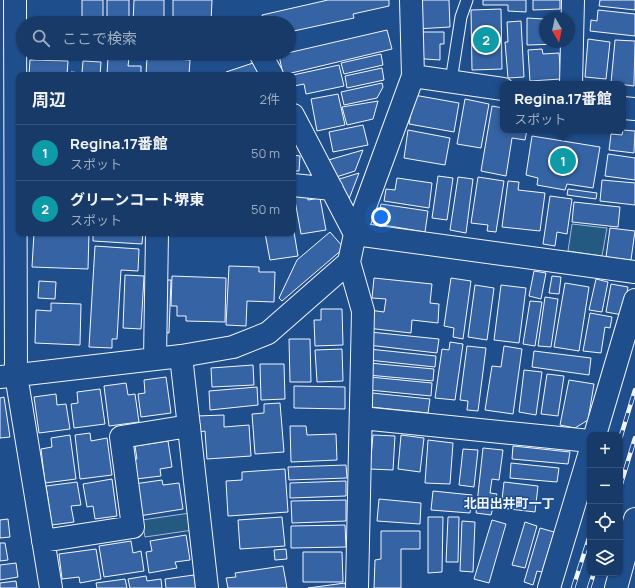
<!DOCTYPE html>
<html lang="ja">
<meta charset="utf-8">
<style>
:root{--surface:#173a69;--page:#20416f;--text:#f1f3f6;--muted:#9eadc0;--line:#36547d;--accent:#bca0f2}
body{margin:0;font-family:Manrope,"Noto Sans JP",sans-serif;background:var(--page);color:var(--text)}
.controls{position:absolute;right:12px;bottom:12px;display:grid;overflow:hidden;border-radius:8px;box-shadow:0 1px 3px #0004}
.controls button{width:36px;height:36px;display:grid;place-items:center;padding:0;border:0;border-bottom:1px solid var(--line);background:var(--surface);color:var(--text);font:20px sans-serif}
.compass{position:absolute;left:539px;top:12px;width:36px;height:36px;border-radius:50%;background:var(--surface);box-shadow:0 1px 3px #0004;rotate:171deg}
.you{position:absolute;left:381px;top:217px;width:14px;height:14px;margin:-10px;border:3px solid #fff;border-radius:50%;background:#1a73e8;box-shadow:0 0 0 6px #1a73e833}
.badge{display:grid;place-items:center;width:26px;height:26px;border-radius:50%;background:var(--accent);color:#fff;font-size:13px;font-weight:700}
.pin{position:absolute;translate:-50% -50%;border:2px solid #fff;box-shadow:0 1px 4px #0006}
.popup{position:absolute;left:500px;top:81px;width:126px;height:52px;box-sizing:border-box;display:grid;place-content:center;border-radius:8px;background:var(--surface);filter:drop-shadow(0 1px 3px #0005);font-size:13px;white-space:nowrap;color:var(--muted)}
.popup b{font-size:15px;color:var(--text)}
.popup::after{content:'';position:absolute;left:50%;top:100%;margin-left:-8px;border:8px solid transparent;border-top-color:var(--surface)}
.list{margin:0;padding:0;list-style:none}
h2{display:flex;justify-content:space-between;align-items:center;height:52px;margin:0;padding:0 16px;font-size:17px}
h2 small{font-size:13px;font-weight:400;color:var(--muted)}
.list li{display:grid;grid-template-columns:26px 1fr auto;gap:12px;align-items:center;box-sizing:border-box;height:56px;padding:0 16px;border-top:1px solid var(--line)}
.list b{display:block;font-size:15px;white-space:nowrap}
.list p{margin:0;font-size:13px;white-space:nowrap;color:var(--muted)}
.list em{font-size:13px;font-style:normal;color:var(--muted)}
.icon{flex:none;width:22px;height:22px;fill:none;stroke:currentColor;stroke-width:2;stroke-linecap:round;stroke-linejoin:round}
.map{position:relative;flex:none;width:635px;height:588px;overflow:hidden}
.search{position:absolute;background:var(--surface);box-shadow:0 1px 3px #0004;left:16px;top:16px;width:280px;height:44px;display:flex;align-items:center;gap:10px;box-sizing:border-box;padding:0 14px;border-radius:22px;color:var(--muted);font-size:15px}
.panel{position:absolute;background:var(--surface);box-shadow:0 1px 3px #0004;left:16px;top:72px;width:280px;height:164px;border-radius:8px}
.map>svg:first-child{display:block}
.green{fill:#245a82;stroke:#a8bbd7}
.building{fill:#3563a3;stroke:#f2f6ff}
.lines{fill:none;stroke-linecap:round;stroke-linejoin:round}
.lane-casing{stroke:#f2f6ff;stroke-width:13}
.street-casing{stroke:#f2f6ff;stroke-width:24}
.lane{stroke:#1f4e8c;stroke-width:11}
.street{stroke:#1f4e8c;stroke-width:22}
.rail-casing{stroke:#f2f6ff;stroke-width:4.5}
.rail{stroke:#1f4e8c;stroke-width:3;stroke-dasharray:9;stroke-linecap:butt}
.labels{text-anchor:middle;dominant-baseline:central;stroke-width:3;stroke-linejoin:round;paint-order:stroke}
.neighbourhood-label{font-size:13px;font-weight:bold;fill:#f2f6ff;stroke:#1f4e8c}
</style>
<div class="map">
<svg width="635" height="588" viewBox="0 0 635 588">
<rect width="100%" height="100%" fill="#1f4e8c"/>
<!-- green -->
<path class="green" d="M572,224L607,228L602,256L568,251Z
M190,513L193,530L145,537L142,520Z"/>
<!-- building -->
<path class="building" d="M82,0H103V23H82Z
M107,0H129V23H107Z
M134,0H164V23H133Z
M173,0H212L211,22L173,21Z
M328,0H389V6L353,14L354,18L289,32V23H264L262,15Z
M415,0H449L450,27L416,29Z
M483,0H526V12L508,11V5H483Z
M533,0H560V9L533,10Z
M600,0H635V10L599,6Z
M501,9L502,69L472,70L471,10Z
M598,10L635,14V36L590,31L591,20L597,21Z
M527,18L544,19L545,42H560V44L527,45Z
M521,21L524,77L508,78L505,42H508L507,22Z
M387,30L392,49L283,75L279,55Z
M417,32H444V44H440V60L425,59L416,53Z
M588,39L610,42L606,79L585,77Z
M615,40L635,41L634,86L611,83Z
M542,49L543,54L559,53L561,79L530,81L528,50Z
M381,54L383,65L344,74L341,63Z
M108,57L129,58L128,66H141V75H107Z
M147,57L190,60L189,75H146Z
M30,60L68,61L67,75H29Z
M83,61L101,62L100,75H71V72L82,73Z
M256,62L261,75H227L226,72Z
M339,65L344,86L306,94L304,84L294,86L293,75Z
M382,68L384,80L347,88L345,76Z
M382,83L383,87L377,98L344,105L341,92Z
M338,94L345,125L317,131L311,99Z
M414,95L459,103L454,132L409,124Z
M465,99L489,104L481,148L457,144Z
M378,101L373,119L347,125L342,107Z
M492,106L503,108V130H527L525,140L512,138L506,176L481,171Z
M363,125L368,145L333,152L329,132Z
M408,130L450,138L445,165L404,158Z
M623,130L635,131L634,153L609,150L611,134L622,135Z
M532,136L600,147L593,188L567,184L565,190L537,185L538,178L526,175Z
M363,150L355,171L330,179L325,161Z
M608,154L635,158V180L605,176Z
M293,155L300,156L299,171H293Z
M359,173L349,199L333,181Z
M438,176L453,178L447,220L432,218Z
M458,177L473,179L466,233L450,230Z
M478,177L504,181L496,232L487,231L488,225L471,223Z
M397,178L432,183L429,208L384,201L386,189L395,190Z
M602,180L635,183V205L600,201Z
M508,181L519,182L518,190L545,193L540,231L502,227Z
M568,189L597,193L596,199L567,195Z
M307,193L308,200L320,198L326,230L301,234L294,195Z
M550,196L572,199L567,234L557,232L555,246L543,244Z
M574,202L620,207L618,227L572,222Z
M381,204L428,211L425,232L377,224Z
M293,226L298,256L270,260L265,233H293Z
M610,228L635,231L631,260L606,257Z
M330,232L344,248L282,301L279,298L297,260Z
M34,233H89L88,269L32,267Z
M93,233H143L142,244L93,241Z
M229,233H254V235H229Z
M95,246L139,249L138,271L121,270L117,339H112V348L89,347Z
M229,266L259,267V272H275L274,302L247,301L246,326L226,325Z
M534,271L546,273L541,299L529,296Z
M125,275L144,276L141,329L123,328Z
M172,276L226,278L225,322L186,321V316H177V306H171Z
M552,276L561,277L559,294L549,293Z
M374,278L432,284L430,303L439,304L438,323L412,320L411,333L367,328L369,310L384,312L386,299L372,298Z
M451,278L471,281L463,339L453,337L454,328L444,326Z
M596,279L608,282L602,312L589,310Z
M163,280H171L169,333L161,332Z
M39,281L56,282L55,299L38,298Z
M565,283L589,287L579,351L554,347Z
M611,284L628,287L623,315L606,312Z
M475,285L494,288L487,340L468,337Z
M501,285L526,288L519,343L494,340Z
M545,297L558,299L551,347L538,346Z
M530,301L542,302L535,346L523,344Z
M51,303L81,304L80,345L35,343L36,310L51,311Z
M321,309H342L343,345L315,346L314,320H321Z
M590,313L612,317L610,328L605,327L601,353L583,351Z
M370,332L439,339L437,353L368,345Z
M289,339H310L311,382H290Z
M450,342L463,344L455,400L435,398L442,349L449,350Z
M467,346L486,348L478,411L467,410L468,401L460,400Z
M504,346L522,349L513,414L485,410L492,366L501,367Z
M342,349L343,381L317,382L315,350Z
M369,349L436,356L435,367L368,360Z
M534,351L591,358L589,375L532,367Z
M369,363L434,369L433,381L368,375Z
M260,364H284L285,399L261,400Z
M253,365L254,385L212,387L211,368Z
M524,370L542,372L536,415L519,412Z
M547,374L564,376L558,416L541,414Z
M166,377L171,413L141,417L138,394L145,393L144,380Z
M370,377L432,383L431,396L369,390Z
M569,380L594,384L588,420L575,428L560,425Z
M126,383L128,395L135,394L139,422L109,426L104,386Z
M294,386L345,387V409L294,408Z
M257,387L258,405L210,410L209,391Z
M100,389L105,424L74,428L71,404L78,403L77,392Z
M372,393L430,399L428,413L371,407Z
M56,394L57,405L66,404L70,429L39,433L34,397Z
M4,397L10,437L0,438V398Z
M280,403L284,452L255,454L252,414L264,413V404Z
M224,415V427L249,425L251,456L207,459L205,431L198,432L197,416Z
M290,426H306L307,435L336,434L337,460L291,462Z
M90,433L91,441L107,438L112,475L80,479L75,435Z
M70,435L76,479L45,483L41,449L52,447L51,438Z
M373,435L395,436L393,470L370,469Z
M401,435L424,438L420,472L398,469Z
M428,440L453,443L450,484L425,483Z
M168,441L172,467L160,469L161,476L136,479L133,459H137L135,446Z
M513,446L570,452L568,464L512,459Z
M483,448L503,450L499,480L492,479L490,493L497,494L491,515L476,513Z
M463,449L478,450L474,487L459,485Z
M511,463L559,468L557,482L510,478Z
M346,465L347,478L289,480L288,467Z
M285,469L288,512L228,516L226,481L242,480V472Z
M112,479L117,516L95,519L93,506L87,507L83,484Z
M162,480L163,485L179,483L183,509L139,516L134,484Z
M346,481V496L290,498V483Z
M77,482L81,505L71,506L74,522L52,525L46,486Z
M504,482L538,486L535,512L501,508Z
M433,491L472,495L470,513L431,510Z
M379,499L421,503L420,524L377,521Z
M346,500V521L292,523L291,501Z
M282,517L285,546L240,549L238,520Z
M428,517H443L442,572L428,573Z
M448,517H459L458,562H446Z
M8,519L10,537L0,538V520Z
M492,520L506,524L489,583L474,579Z
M462,521L475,522L473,572L460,571Z
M525,522L537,526L525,568L512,565Z
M345,525L346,547L291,548V526Z
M540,528L554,532L542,572L537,571L533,585L524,582Z
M381,531H420V549H401V588H374L375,560L381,559Z
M186,535L190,560L175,562L177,568L149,573L146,552L152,551L150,541Z
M131,541L133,553L141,551L144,571L104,577L99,546Z
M0,543H5L8,560L0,561Z
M96,549L101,579L80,583L79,577L62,579L59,554Z
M286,549L287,559L275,560L274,550Z
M303,552H342L343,582H303Z
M16,563L18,577L0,580V565Z
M283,566L287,588H228L226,578L236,577L235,573Z
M194,575L196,588H166L165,579Z
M146,576L147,581L161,579L162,588H130L128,579Z
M125,579L127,588H97L96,583Z
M16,581L17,588H0V583Z
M345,583L346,588H308Z"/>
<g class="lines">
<!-- lane casing -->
<g class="lane-casing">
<path id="lane" d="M451,81L461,17L467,0"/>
</g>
<!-- street casing -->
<g class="street-casing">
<path id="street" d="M15,0L16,375L51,588
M411,0L413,76L503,89
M260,53L272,75
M571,84L573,0
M623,108L635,109
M293,115L355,234
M293,185L332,189
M355,234L635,272
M181,356L207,588
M155,359L157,233
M0,377L181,356L233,347L268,333L349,262
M361,418L590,441
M595,435L635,300
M43,541L133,527L121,437L189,426
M357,588L363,311L349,262L355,234L413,76
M549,588L590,452
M616,588L635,519"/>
</g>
<!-- lane -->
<use href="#lane" class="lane"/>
<!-- street -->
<use href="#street" class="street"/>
<!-- rail casing -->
<g class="rail-casing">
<path id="rail" d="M620,439L635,390
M620,487L635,438
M573,588L590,535
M589,588L594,573"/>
</g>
<!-- rail -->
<use href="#rail" class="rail"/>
</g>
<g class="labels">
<!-- neighbourhood labels -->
<g class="neighbourhood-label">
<text x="509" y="503">北田出井町一丁</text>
</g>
</g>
</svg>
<div class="controls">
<button>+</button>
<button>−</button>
<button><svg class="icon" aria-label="locate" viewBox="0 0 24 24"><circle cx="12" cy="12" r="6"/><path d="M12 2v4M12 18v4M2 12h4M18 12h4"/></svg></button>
<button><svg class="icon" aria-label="layers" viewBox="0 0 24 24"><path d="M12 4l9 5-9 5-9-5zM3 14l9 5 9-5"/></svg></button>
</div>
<svg class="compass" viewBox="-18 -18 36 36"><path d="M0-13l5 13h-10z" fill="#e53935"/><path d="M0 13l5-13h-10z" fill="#9eadc0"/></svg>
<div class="you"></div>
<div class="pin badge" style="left:563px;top:161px;background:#0f9aa8">1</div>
<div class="popup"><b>Regina.17番館</b>スポット</div>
<div class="pin badge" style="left:486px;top:40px;background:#0f9aa8">2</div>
<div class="search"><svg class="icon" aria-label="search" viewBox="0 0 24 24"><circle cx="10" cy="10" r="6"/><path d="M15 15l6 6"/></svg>ここで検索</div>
<section class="panel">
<h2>周辺<small>2件</small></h2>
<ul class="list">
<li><span class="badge" style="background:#0f9aa8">1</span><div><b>Regina.17番館</b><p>スポット</p></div><em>50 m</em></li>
<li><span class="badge" style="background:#0f9aa8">2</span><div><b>グリーンコート堺東</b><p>スポット</p></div><em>50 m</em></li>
</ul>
</section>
</div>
